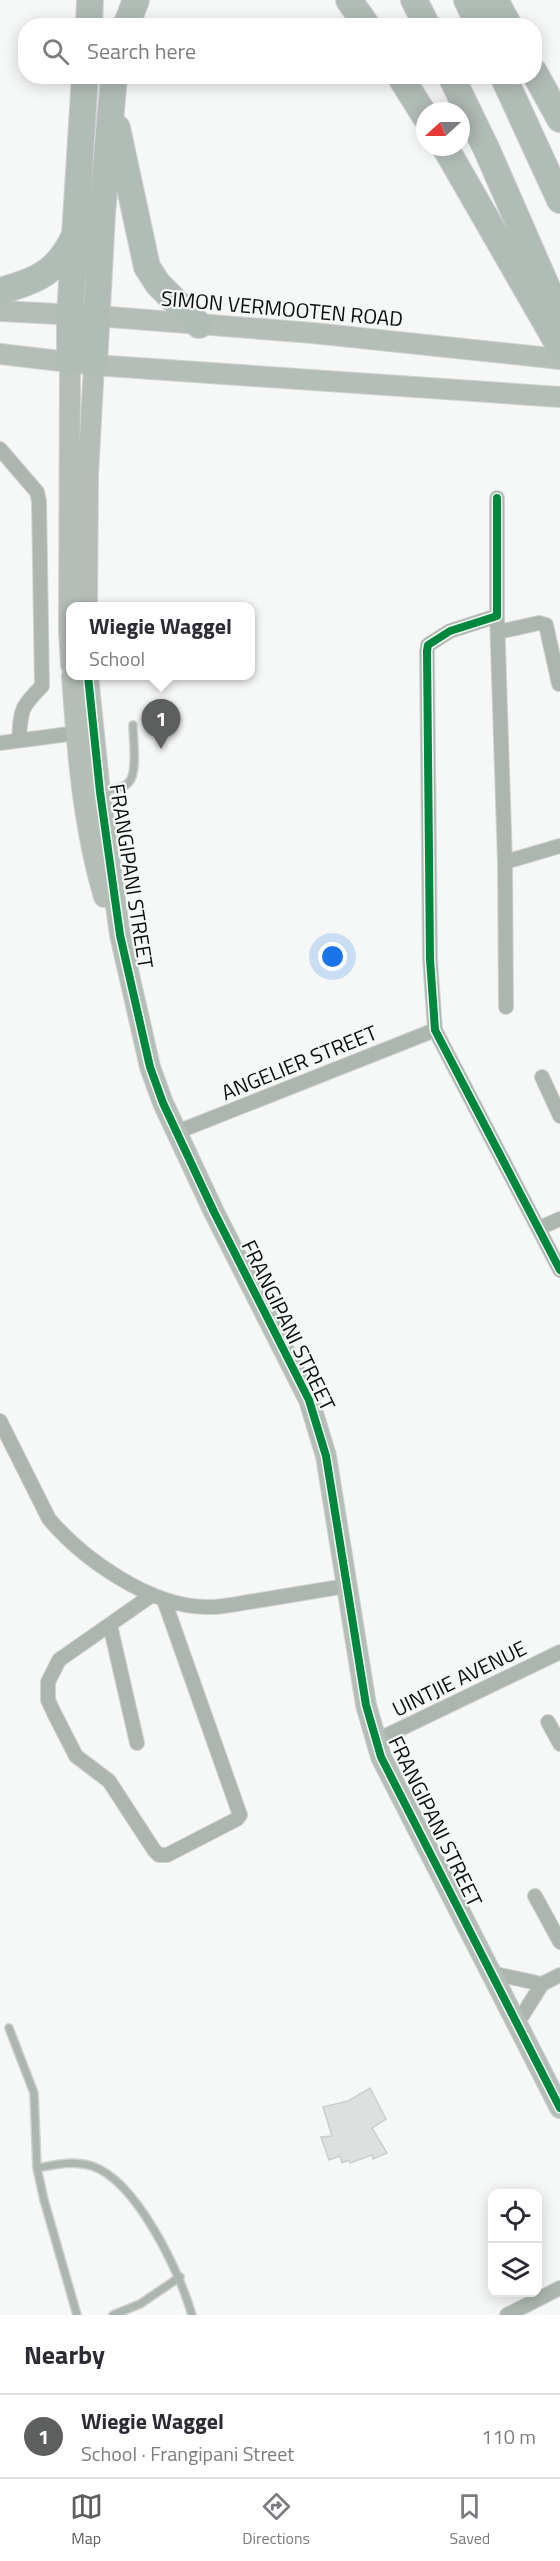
<!DOCTYPE html>
<meta charset="utf-8">
<style>
:root{--surface:#fff;--page:#f7f7f7;--text:#2b2b33;--muted:#7c7c81;--line:#e1e1e2;--accent:#5d5f5e}
body{margin:0;font-family:"Titillium Web",sans-serif;background:var(--page);color:var(--text)}
.controls{position:absolute;right:18px;bottom:18px;display:grid;overflow:hidden;border-radius:12px;box-shadow:0 3px 15px #0003}
.controls button{width:54px;height:54px;display:grid;place-items:center;padding:0;border:0;border-bottom:2px solid var(--line);background:var(--surface);color:var(--text);font:30px sans-serif}
.compass{position:absolute;left:416px;top:102px;width:54px;height:54px;border-radius:50%;background:var(--surface);box-shadow:0 3px 15px #0003;rotate:249deg}
.you{position:absolute;left:333px;top:957px;width:21px;height:21px;margin:-15px;border:4px solid #fff;border-radius:50%;background:#1a73e8;box-shadow:0 0 0 9px #1a73e833}
.badge{display:grid;place-items:center;width:39px;height:39px;border-radius:50%;background:var(--accent);color:#fff;font-size:20px;font-weight:700}
.pin{position:absolute;translate:-50% -50px;filter:drop-shadow(0 2px 3px #0008)}
.pin::after{content:'';position:absolute;top:32px;width:21px;height:18px;background:inherit;clip-path:polygon(0 0,100% 0,50% 100%)}
.popup{position:absolute;left:66px;top:602px;width:189px;height:78px;box-sizing:border-box;display:grid;place-content:center;border-radius:12px;background:var(--surface);filter:drop-shadow(0 2px 4px #0005);font-size:20px;white-space:nowrap;color:var(--muted)}
.popup b{font-size:22px;color:var(--text)}
.popup::after{content:'';position:absolute;left:50%;top:100%;margin-left:-12px;border:12px solid transparent;border-top-color:var(--surface)}
.list{margin:0;padding:0;list-style:none}
h2{display:flex;justify-content:space-between;align-items:center;height:78px;margin:0;padding:0 24px;font-size:26px}
h2 small{font-size:20px;font-weight:400;color:var(--muted)}
.list li{display:grid;grid-template-columns:39px 1fr auto;gap:18px;align-items:center;box-sizing:border-box;height:84px;padding:0 24px;border-top:2px solid var(--line)}
.list b{display:block;font-size:22px;white-space:nowrap}
.list p{margin:0;font-size:20px;white-space:nowrap;color:var(--muted)}
.list em{font-size:20px;font-style:normal;color:var(--muted)}
.icon{flex:none;width:33px;height:33px;fill:none;stroke:currentColor;stroke-width:2;stroke-linecap:round;stroke-linejoin:round}
.map{position:relative;flex:none;width:560px;height:2315px;overflow:hidden}
.search{position:absolute;background:var(--surface);box-shadow:0 3px 15px #0003;left:18px;right:18px;top:18px;height:66px;display:flex;align-items:center;gap:15px;box-sizing:border-box;padding:0 21px;border-radius:24px;color:var(--muted);font-size:22px}
.sheet{height:162px;background:var(--surface)}
nav{display:flex;justify-content:space-around;align-items:center;box-sizing:border-box;height:84px;border-top:2px solid var(--line);background:var(--surface);font-size:16px;color:var(--muted)}
nav a{display:grid;justify-items:center;gap:3px}
nav .on{color:var(--accent)}
.map>svg:first-child{display:block}
.building{fill:#dee0df;stroke:#cdcfcd;stroke-width:1.5}
.lines{fill:none;stroke-linecap:round;stroke-linejoin:round}
.lane-casing{stroke:#d0d2d1;stroke-width:10}
.street-casing{stroke:#d0d2d1;stroke-width:16}
.secondary-casing{stroke:#d0d2d1;stroke-width:22}
.highway-casing{stroke:#d0d2d1;stroke-width:28}
.lane{stroke:#acb5ae;stroke-width:7}
.street{stroke:#acb5ae;stroke-width:14}
.secondary{stroke:#b5bdb7;stroke-width:20}
.highway{stroke:#b2bcb6;stroke-width:26}
.cycleway-casing{stroke:#f5f9f6;stroke-width:11}
.cycleway{stroke:#00873e;stroke-width:8}
.labels{text-anchor:middle;dominant-baseline:central;stroke-width:4.5;stroke-linejoin:round;paint-order:stroke}
.street-label{font-size:21px;fill:#0b0d0c;stroke:#f5f9f6}
</style>
<div class="map">
<svg width="560" height="2315" viewBox="0 0 560 2315">
<rect width="100%" height="100%" fill="#f6f8f7"/>
<!-- building -->
<path class="building" d="M370,2088L386,2119L372,2128L387,2153L373,2159L372,2155L350,2163L349,2160L342,2163L340,2156L329,2160L321,2137L332,2136L323,2107L348,2101Z"/>
<g class="lines">
<!-- lane casing -->
<g class="lane-casing">
<path id="lane" d="M102,791C110,789 124,789 129,782C138,773 133,738 133,725
M9,2028L34,2093L37,2168L44,2200L77,2315
M37,2168C55,2165 74,2160 92,2166C137,2181 180,2273 192,2315
M113,2315L140,2304L180,2277"/>
</g>
<!-- street casing -->
<g class="street-casing">
<path id="street" d="M0,449L37,492L39,501L42,686C20,708 21,710 19,740
M497,498V616L450,631L428,645L427,651L430,959L435,1030L560,1270
M497,616L505,862L506,1007
M498,632L539,623L546,625L559,684
M0,743L84,732
M505,862L560,846
M542,1077L560,1116
M177,1132L435,1030
M539,1228L560,1219
M0,1421L49,1519C84,1560 150,1606 205,1607C222,1608 239,1603 255,1601C285,1596 316,1591 346,1586
M152,1595L59,1660L48,1682V1700L54,1713L76,1756L109,1781L154,1850L159,1855H167L237,1819L240,1815L164,1600
M110,1625L137,1743
M548,1722L560,1744
M375,1741L560,1652
M535,1896L560,1942
M491,1973L542,1984
M517,2024L542,1984L560,1975
M507,2315L560,2288"/>
</g>
<!-- secondary casing -->
<g class="secondary-casing">
<path id="secondary" d="M0,311L97,316L313,333L560,359
M0,354L94,365L560,397
M70,362L69,631L71,665
M87,606L88,475L94,365
M72,676C77,749 83,826 104,897
M88,676L100,792L120,935L150,1067L163,1103L214,1212L309,1400L326,1456L366,1705L381,1757L560,2108"/>
</g>
<!-- highway casing -->
<g class="highway-casing">
<path id="highway" d="M349,0L367,26
M414,0L427,26
M467,0L479,26
M495,0L509,26
M89,26L90,0
M126,26L136,0
M534,72L560,119
M400,76L425,116
M451,76L486,148L560,317
M503,76L560,200
M117,128L147,267L158,284L199,325
M445,147L560,347
M0,291C36,281 57,273 74,237
M70,362V315L85,76
M94,365L102,214L114,76"/>
</g>
<!-- lane -->
<use href="#lane" class="lane"/>
<!-- street -->
<use href="#street" class="street"/>
<!-- secondary -->
<use href="#secondary" class="secondary"/>
<!-- highway -->
<use href="#highway" class="highway"/>
<!-- cycleway casing -->
<g class="cycleway-casing">
<path id="cycleway" d="M497,498V616L450,631L428,645L427,651L430,959L435,1030L560,1270
M88,676L100,792L120,935L150,1067L163,1103L214,1212L309,1400L326,1456L366,1705L381,1757L560,2108"/>
</g>
<!-- cycleway -->
<use href="#cycleway" class="cycleway"/>
</g>
<g class="labels">
<!-- street labels -->
<g class="street-label">
<text transform="translate(282 308) rotate(5)">SIMON VERMOOTEN ROAD</text>
<text transform="translate(132 876) rotate(81)">FRANGIPANI STREET</text>
<text transform="translate(299 1062) rotate(-22)">ANGELIER STREET</text>
<text transform="translate(289 1325) rotate(64)">FRANGIPANI STREET</text>
<text transform="translate(459 1678) rotate(-26)">UINTJIE AVENUE</text>
<text transform="translate(436 1821) rotate(64)">FRANGIPANI STREET</text>
</g>
</g>
</svg>
<div class="controls">
<button><svg class="icon" aria-label="locate" viewBox="0 0 24 24"><circle cx="12" cy="12" r="6"/><path d="M12 2v4M12 18v4M2 12h4M18 12h4"/></svg></button>
<button><svg class="icon" aria-label="layers" viewBox="0 0 24 24"><path d="M12 4l9 5-9 5-9-5zM3 14l9 5 9-5"/></svg></button>
</div>
<svg class="compass" viewBox="-18 -18 36 36"><path d="M0-13l5 13h-10z" fill="#e53935"/><path d="M0 13l5-13h-10z" fill="#7c7c81"/></svg>
<div class="you"></div>
<div class="pin badge" style="left:161px;top:749px">1</div>
<div class="popup"><b>Wiegie Waggel</b>School</div>
<div class="search"><svg class="icon" aria-label="search" viewBox="0 0 24 24"><circle cx="10" cy="10" r="6"/><path d="M15 15l6 6"/></svg>Search here</div>
</div>
<section class="sheet">
<h2>Nearby<small></small></h2>
<ul class="list">
<li><span class="badge">1</span><div><b>Wiegie Waggel</b><p>School · Frangipani Street</p></div><em>110 m</em></li>
</ul>
</section>
<nav>
<a class="on"><svg class="icon" aria-label="map" viewBox="0 0 24 24"><path d="M3 6l6-2 6 2 6-2v14l-6 2-6-2-6 2zM9 4v14M15 6v14"/></svg>Map</a>
<a><svg class="icon" aria-label="directions" viewBox="0 0 24 24"><path d="M12 3l9 9-9 9-9-9zM9 14v-3h6M13 9l2 2-2 2"/></svg>Directions</a>
<a><svg class="icon" aria-label="saved" viewBox="0 0 24 24"><path d="M7 4h10v16l-5-4-5 4z"/></svg>Saved</a>
</nav>
